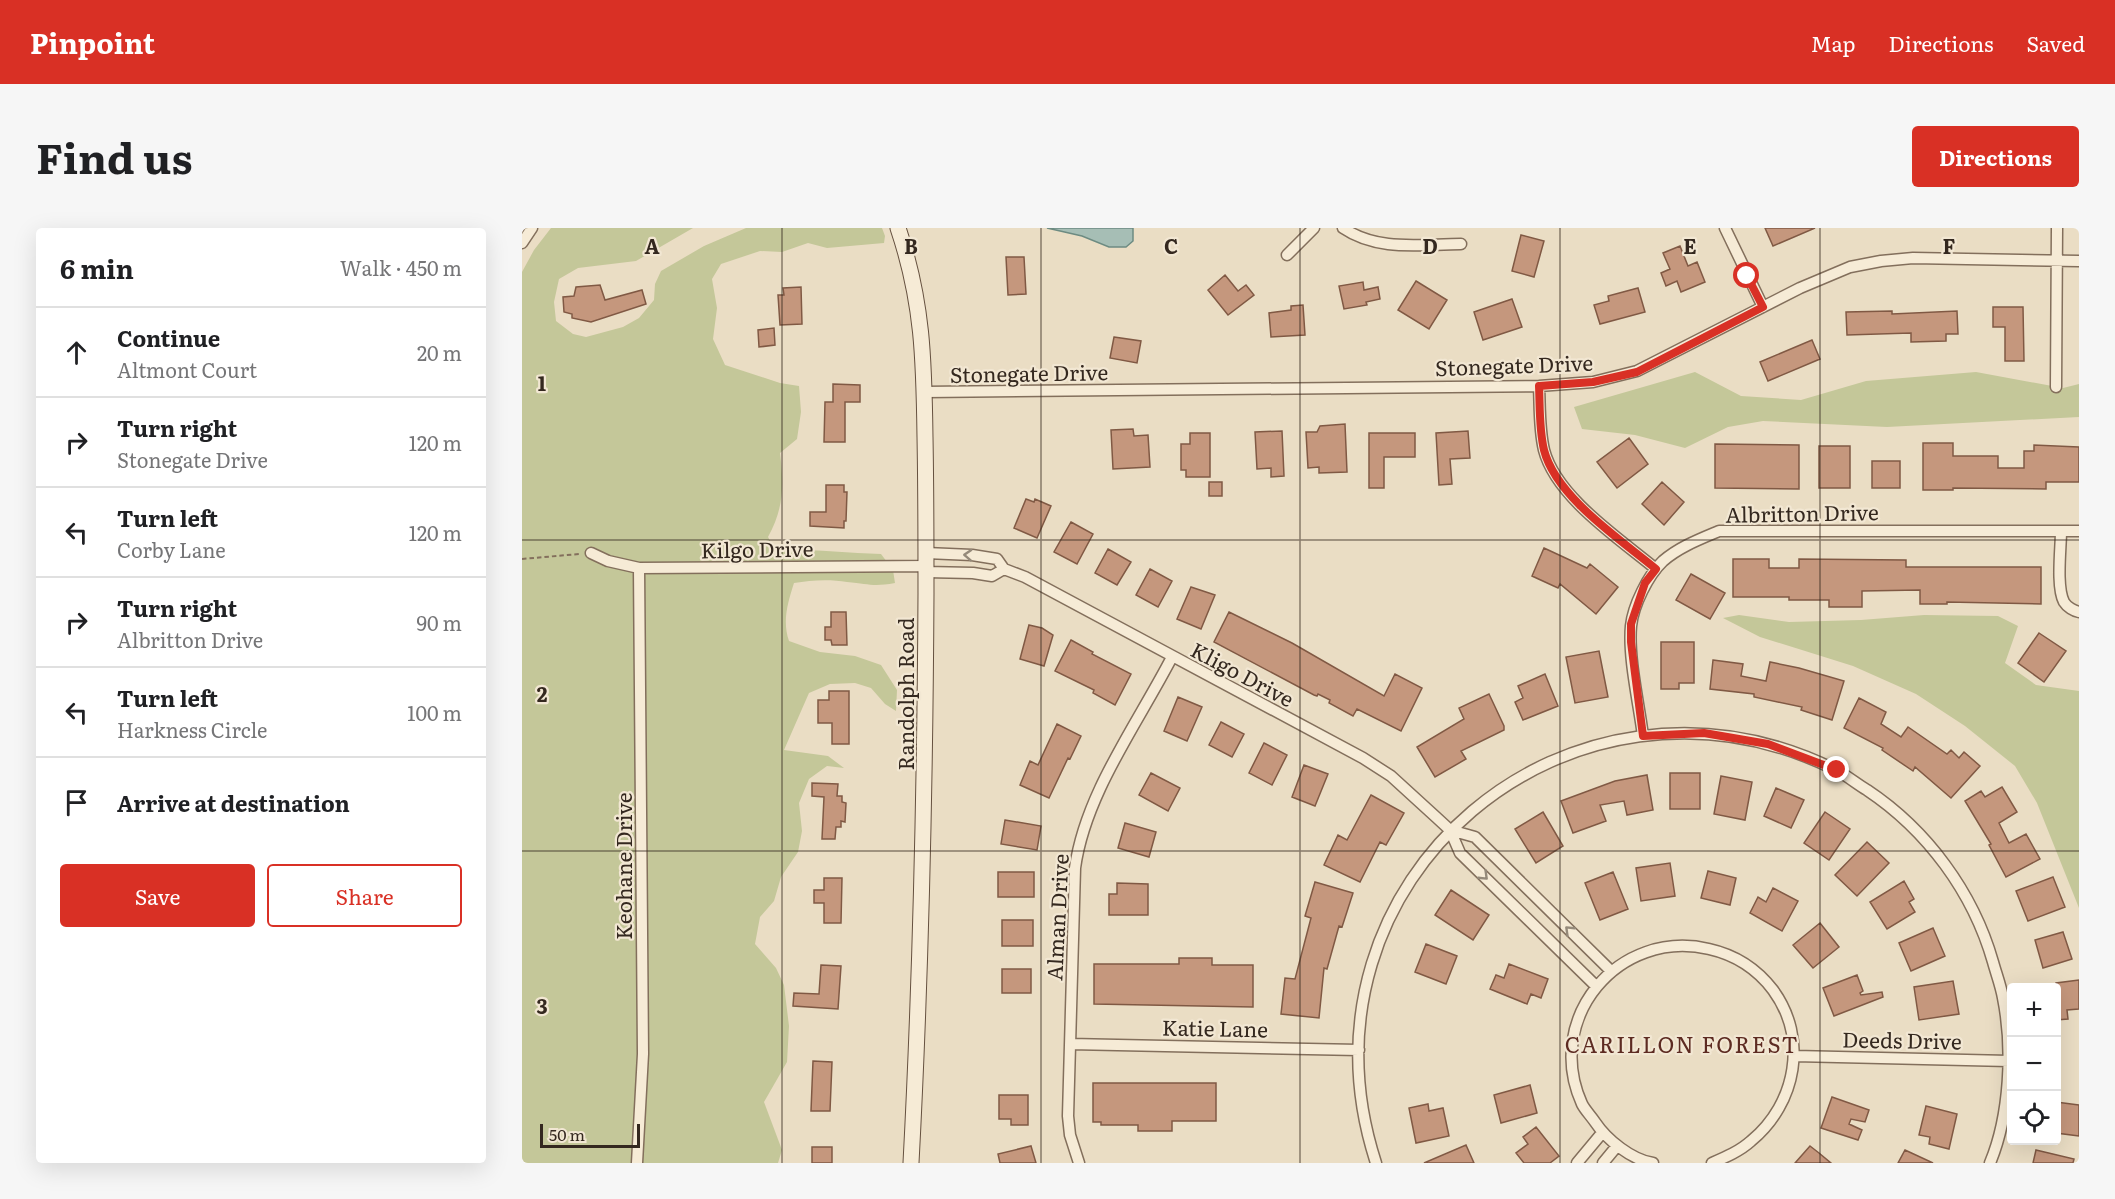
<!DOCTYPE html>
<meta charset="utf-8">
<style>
:root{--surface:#fff;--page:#f6f6f6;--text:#202124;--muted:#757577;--line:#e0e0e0;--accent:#d93025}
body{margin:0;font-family:Literata,serif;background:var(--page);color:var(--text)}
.controls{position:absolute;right:18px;bottom:18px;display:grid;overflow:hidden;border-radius:6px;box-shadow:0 6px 24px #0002}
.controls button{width:54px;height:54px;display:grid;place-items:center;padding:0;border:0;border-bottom:2px solid var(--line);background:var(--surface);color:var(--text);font:30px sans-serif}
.scale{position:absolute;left:18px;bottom:15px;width:100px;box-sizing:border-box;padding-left:6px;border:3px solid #34281f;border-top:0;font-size:16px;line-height:21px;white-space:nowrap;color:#34281f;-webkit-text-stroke:4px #f2e7d3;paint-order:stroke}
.stop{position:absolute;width:18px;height:18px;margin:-14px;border:4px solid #d93025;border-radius:50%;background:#fff}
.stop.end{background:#d93025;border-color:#fff;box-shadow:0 2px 6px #0008}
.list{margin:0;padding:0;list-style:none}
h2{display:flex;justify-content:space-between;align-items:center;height:78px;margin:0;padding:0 24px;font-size:26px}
h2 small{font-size:20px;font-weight:400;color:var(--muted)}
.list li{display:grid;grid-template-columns:39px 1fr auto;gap:18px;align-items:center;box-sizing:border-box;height:90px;padding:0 24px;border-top:2px solid var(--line)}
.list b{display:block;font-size:22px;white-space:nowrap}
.list p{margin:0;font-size:20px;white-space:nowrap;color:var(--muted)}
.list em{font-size:20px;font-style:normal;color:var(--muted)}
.actions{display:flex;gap:12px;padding:18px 24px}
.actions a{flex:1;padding:14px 0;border:2px solid var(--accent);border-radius:6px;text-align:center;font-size:21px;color:var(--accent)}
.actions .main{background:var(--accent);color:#fff}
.icon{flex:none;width:33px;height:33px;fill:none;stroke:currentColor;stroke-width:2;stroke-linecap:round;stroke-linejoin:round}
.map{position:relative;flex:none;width:1557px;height:935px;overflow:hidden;border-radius:6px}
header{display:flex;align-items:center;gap:36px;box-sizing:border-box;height:84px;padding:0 30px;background:var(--accent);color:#fff}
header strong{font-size:28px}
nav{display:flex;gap:33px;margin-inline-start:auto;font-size:21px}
.intro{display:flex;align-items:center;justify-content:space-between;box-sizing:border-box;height:144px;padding:0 36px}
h1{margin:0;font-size:42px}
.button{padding:15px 27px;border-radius:6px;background:var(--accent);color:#fff;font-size:21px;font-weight:700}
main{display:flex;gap:36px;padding:0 36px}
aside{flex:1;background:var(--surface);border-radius:6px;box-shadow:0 6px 24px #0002}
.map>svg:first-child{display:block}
.green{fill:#c4c799}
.water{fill:#a6beb5;stroke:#6d8b82;stroke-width:1.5}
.building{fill:#c5977d;stroke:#805944;stroke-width:1.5}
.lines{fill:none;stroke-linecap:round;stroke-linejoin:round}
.street-casing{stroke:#836f5c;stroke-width:13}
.secondary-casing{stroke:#65503f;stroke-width:17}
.path{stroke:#836f5c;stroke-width:2;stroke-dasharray:4.5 3;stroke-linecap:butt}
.street{stroke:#f6ebd6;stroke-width:10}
.secondary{stroke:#f6ebd6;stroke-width:15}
.oneway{stroke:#958a7a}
.route{stroke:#d93025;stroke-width:8}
.grid{fill:none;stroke:#34281f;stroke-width:1.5;stroke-opacity:0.55}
.labels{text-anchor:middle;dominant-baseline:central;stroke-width:4.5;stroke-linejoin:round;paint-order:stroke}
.street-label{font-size:21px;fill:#34281f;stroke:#f2e7d3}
.neighbourhood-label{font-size:22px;letter-spacing:1.5px;fill:#5d2b22;stroke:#f2e7d3}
.grid-label{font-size:20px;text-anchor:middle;font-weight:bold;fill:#34281f;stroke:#f2e7d3;stroke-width:4.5;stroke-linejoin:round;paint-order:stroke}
</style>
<header>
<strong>Pinpoint</strong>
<nav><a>Map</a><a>Directions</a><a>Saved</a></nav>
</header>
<div class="intro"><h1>Find us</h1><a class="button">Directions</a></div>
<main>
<aside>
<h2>6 min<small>Walk · 450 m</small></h2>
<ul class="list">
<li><svg class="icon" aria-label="ahead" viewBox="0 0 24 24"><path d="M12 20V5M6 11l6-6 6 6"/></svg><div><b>Continue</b><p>Altmont Court</p></div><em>20 m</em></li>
<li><svg class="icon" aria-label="right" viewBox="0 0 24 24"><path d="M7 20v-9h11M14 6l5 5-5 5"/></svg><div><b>Turn right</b><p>Stonegate Drive</p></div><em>120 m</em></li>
<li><svg class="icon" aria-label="left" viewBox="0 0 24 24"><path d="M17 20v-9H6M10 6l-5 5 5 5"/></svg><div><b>Turn left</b><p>Corby Lane</p></div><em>120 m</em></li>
<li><svg class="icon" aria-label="right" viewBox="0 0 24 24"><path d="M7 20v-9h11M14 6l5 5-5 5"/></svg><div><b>Turn right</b><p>Albritton Drive</p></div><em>90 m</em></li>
<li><svg class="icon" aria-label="left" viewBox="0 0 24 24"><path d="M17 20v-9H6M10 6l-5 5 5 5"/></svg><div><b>Turn left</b><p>Harkness Circle</p></div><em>100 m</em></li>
<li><svg class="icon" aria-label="arrive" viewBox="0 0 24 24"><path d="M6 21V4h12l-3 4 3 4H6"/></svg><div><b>Arrive at destination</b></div></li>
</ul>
<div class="actions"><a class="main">Save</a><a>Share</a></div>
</aside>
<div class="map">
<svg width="1557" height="935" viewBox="0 0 1557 935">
<rect width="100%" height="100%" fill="#eaddc4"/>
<!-- green -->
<path class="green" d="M29,0H171L114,33L56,40L37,51L32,74L34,93L51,106L64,109L101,99L117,90L132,72L133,56L139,43L182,18L224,0H360L363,8L362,15L305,20L286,15L260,24L238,23L199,36L190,51L195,80L191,111L203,137L258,155L277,158L279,184L275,211L258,225C262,257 262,280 246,309L253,322C289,321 324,325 359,326L371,342L373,355C351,359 347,356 325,354C308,351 289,352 272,355C266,374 260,393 267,413L298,424L333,428L359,437L375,462L374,483L363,476L349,460L333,455L308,456L287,465L262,522L306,528L322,540L305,538L287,551L277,575L280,603L276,624L259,649L252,673L238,689L233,716L254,740L262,757L267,798L265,834L242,874L260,922L256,935H0V44L12,22Z
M1173,144L1219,168L1279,172L1344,153L1454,144L1541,160L1557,156V189L1365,199L1241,193L1206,199L1163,220L1113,207L1060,201L1052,179Z
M1217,387L1267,394L1339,392L1402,387L1476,388L1496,398L1483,435L1514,457L1557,463V680L1515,575L1493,538L1443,498L1394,466L1331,438L1238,409L1201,390Z"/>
<!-- water -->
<path class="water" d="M525,0H611V13L604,19H587L560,8Z"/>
<!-- building -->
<path class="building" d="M1243,0H1293L1251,18Z
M999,7L1022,13L1012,49L990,43Z
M1158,18L1166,38L1175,34L1183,54L1159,64L1155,53L1144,58L1139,45L1148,41L1141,25Z
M484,29H502L504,66L486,67Z
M703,47L716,63L724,57L732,67L706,87L686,62Z
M894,53L925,72L907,101L876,82Z
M841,54L842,62L856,59L858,71L844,74L845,77L822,81L817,58Z
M78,57L83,72L120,62L124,76L69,94L50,90V86L42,84L41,69L52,68L54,59Z
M279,59L280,96L258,97L256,67H262L261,60Z
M1116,60L1123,84L1078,96L1072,77L1087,73L1086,68Z
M990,71L1000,99L961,112L952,84Z
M781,77L783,107L749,109L747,85L769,82V78Z
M1471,79H1501L1502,133H1483V99H1471Z
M1370,83V86L1435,83L1436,106H1424V113L1389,114V105L1325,107L1324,84Z
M252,100L253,117L237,119L236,102Z
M592,109L619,113L615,135L588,130Z
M1290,112L1298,131L1246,153L1238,134Z
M311,156L338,157V174H323V214H302L303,174H311Z
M823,196L825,244L797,245V239L786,240L784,204H795L798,198Z
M611,201L612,208L626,207L628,239L591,241L589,202Z
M760,203L762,248L749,249V240L735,241L733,204Z
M946,203L948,230L928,231L930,256L917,257L914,205Z
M668,205H688V249H664V242H659V216H668Z
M847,205H893V229H862V260H847Z
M1107,210L1126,236L1095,260L1075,234Z
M1401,215H1431V228H1476V240H1502V223H1512V217L1557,219V254H1524V261L1431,260V262H1401Z
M1193,216L1277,217V261L1193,260Z
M1297,218H1328V260H1297Z
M1350,233H1378V260H1350Z
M687,254H700V268H687Z
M1140,254L1162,274L1142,297L1120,276Z
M304,257H322V264H325L324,293H322V300L288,298V284H304Z
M504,271L512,274L513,271L529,278L515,310L492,300Z
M549,294L571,306L555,336L532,324Z
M1022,320L1065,340L1068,336L1096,359L1074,386L1038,356L1036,360L1010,348Z
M586,321L609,334L595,357L573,345Z
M1211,331H1247V340H1277V331L1384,332V339H1519V376L1425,374V376H1398V362L1340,363V379H1307V372H1267V369H1211Z
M628,341L650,353L636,379L614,367Z
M1169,346L1203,365L1188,391L1154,372Z
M669,359L693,367L679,401L655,391Z
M309,384H324L325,417H310L309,412H303V399H309Z
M707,384L770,415L862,468L873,446L900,460L879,503L835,481L831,488L807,475L808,472L796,466L795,468L792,467L692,414Z
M507,397L520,400L531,407L522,438L498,431Z
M1517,405L1544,423L1522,454L1496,435Z
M549,412L571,424L570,426L609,446L593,477L571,465L572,462L533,443Z
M1139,414H1172V455H1157V461H1139Z
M1077,423L1086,469L1053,475L1044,429Z
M1191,432L1221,436L1219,448L1244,453L1248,434L1277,440L1322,453L1310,492L1279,482L1280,479L1232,469V466L1188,461Z
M1023,446L1036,478L1001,492L993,474L1001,470L996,458Z
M307,463H327V516H310V495H296V472H307Z
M967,466L982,498V502L939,523L944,531L913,549L895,519L942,491L937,480Z
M656,469L680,479L665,513L642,503Z
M1337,470L1364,484L1359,496L1379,509L1386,499L1425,526L1429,522L1437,530L1442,524L1458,538L1429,570L1393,539L1391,543L1360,522L1361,520L1322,500Z
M699,494L722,506L710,529L687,517Z
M535,496L559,508L548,531L546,530L527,570L498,557L508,533L516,537Z
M742,515L765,527L750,557L727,545Z
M782,537L806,546L793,578L770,569Z
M629,545L658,560L646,583L617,567Z
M1148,545H1178V581H1148Z
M1125,547L1131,582L1105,587L1102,573L1078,577L1084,593L1051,605L1039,573L1093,553Z
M1199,548L1230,554L1223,592L1192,586Z
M290,555L316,556L315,568H320V574L324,575L323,594L319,593V599H314L313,611H300L302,569L290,568Z
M1480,559L1495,584L1477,595L1487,615L1504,606L1518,631L1484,649L1467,617L1469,616L1443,573L1459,563L1463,569Z
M1254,560L1282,572L1269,600L1242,588Z
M849,567L882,585L864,617L858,614L838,654L802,637L816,607L825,612Z
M1021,584L1041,618L1014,635L993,601Z
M1303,584L1328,601L1307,632L1282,615Z
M483,592L519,598L515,622L479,616Z
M603,595L634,604L627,629L596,620Z
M1345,614L1367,635L1335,668L1313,647Z
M1148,635L1153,668L1119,673L1114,640Z
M1186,643L1214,650L1208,677L1179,670Z
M476,644H512V669H476Z
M1091,644L1106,681L1078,692L1063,655Z
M1531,649L1543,679L1506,693L1494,663Z
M302,650H320L319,695H302V675H292V662H302Z
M1382,653L1392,671L1387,674L1393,684L1365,701L1348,674Z
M793,654L831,665L820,699L817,698L805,741L802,740L797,790L759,786L763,750L773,751L789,690L783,688Z
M595,655L626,656V687H587V666H595Z
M1251,660L1276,673L1260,703L1228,685L1236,669L1244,674Z
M929,662L967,687L951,712L913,687Z
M480,692H511V718H480Z
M1298,695L1317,719L1291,740L1271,717Z
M1411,700L1423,728L1389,743L1377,715Z
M1541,704L1550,731L1521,740L1513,712Z
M904,716L935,728L924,756L893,744Z
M657,730H690V737H731V779L572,776V736H657Z
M987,736L1026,751L1019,770L1009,766L1005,776L968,761L974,747L982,750Z
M299,737L319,738L316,781L271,778L272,765L297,766Z
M480,741H509V765H480Z
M1335,747L1341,763L1338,765L1339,767L1360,764L1361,769L1312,788L1301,760Z
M1557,752V781L1545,782L1546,791L1534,792V755Z
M1431,753L1437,786L1397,792L1392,759Z
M291,833L310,834L308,883H289Z
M571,855H694V893H650V903H616V897H579V894H571Z
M1008,857L1015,885L979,895L972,867Z
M477,867H506V897H489V891H477Z
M1310,869L1347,882L1343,894L1329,891L1327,896L1340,902L1336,912L1299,900Z
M1534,874L1557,877V908L1534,905Z
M906,876L907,883L921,880L927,908L894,915L887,880Z
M1404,878L1435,886L1427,921L1407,916L1408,909L1397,907Z
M1014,899L1037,928L1028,935H1002L994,925L1006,916L1001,909Z
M944,917L952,935H902Z
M509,918L514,935H478L476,926Z
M1288,918L1297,925L1309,935H1273Z
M290,919H310V935H290Z
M1383,922L1411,935H1376Z
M1514,922L1552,931L1551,935H1511Z"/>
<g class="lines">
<!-- street casing -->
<g class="street-casing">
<path id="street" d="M821,0C856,24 899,16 939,16
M1203,0L1241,79
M0,15L10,0
M765,27L792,0
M1017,158C1018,179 1017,201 1022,222C1034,269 1098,311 1134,341
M1534,159L1535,0
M403,164L1017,158L1071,154L1115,143L1278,60L1328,39L1359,33L1391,30L1557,33
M1539,303C1539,320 1534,359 1542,374C1545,379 1552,383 1557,384
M69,325L86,333L117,340L404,338
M404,325L450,327L475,331L482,341L503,349L841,530L869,548L915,590L928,602L938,625L1074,758
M404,344L451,345L470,348L482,341
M1121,508C1117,476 1106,429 1109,398C1111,378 1126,347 1141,333C1157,319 1178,311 1197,303H1557
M928,602L953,609L1089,743
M548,816L837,822
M1273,828L1487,833
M115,935L121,826L117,340
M557,935L548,907L546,888L553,640C563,566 616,495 650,429
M854,935C762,652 1049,411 1314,542C1324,547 1335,556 1345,562C1405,602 1451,664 1471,734C1474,745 1479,758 1481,770C1491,820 1488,887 1468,935
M1055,935L1080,905
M1081,935L1095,918
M1131,935C1110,932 1085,912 1073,894C1069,888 1063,882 1060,876C1021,790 1097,700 1187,721C1214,727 1235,741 1251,762C1286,810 1275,875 1229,913C1218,923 1204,929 1190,935"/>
</g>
<!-- secondary casing -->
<g class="secondary-casing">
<path id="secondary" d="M376,0C401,74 402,133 403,209C404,261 404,313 404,365C403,555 399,745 389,935"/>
</g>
<!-- path -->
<path class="path" d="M0,331L57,326"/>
<!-- street -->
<use href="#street" class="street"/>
<!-- secondary -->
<use href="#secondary" class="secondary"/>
</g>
<!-- one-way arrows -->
<defs><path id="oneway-chevron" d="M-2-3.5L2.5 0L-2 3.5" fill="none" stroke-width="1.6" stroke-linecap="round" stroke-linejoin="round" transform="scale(1.5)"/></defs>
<g class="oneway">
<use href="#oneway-chevron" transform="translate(446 327) rotate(-177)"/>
<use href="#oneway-chevron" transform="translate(962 648) rotate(44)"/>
<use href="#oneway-chevron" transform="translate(1047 702) rotate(-136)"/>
</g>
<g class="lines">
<!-- route -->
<path class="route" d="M1225,48L1241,79L1115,144L1071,154L1017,158C1018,179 1017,201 1022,222C1034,269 1098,311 1134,341L1123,355L1109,396V414L1121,508L1182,505L1246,516L1315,542"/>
</g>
<!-- grid -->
<path class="grid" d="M260,0V935M519,0V935M778,0V935M1038,0V935M1298,0V935M0,312H1557M0,623H1557"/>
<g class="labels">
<!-- street labels -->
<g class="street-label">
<text transform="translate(992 136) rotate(-2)">Stonegate Drive</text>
<text transform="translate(507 144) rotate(-1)">Stonegate Drive</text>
<text transform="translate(1280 284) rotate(-1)">Albritton Drive</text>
<text transform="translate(235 320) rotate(-1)">Kilgo Drive</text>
<text transform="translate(721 445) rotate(28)">Kligo Drive</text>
<text transform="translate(382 466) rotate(-90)">Randolph Road</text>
<text transform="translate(100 638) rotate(-90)">Keohane Drive</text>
<text transform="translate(534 689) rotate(-87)">Alman Drive</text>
<text transform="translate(693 799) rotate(1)">Katie Lane</text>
<text transform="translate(1380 811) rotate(1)">Deeds Drive</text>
</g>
<!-- neighbourhood labels -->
<g class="neighbourhood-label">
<text x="1160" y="815">CARILLON FOREST</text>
</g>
</g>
<g class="grid-label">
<text x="130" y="26">A</text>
<text x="389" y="26">B</text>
<text x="649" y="26">C</text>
<text x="908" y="26">D</text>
<text x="1168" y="26">E</text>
<text x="1427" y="26">F</text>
<text x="20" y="163">1</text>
<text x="20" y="474">2</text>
<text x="20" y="786">3</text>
</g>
</svg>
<div class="controls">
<button>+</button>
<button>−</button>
<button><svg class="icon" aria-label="locate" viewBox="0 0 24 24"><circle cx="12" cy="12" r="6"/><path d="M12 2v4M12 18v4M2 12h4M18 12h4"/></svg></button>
</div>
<div class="scale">50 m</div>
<div class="stop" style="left:1225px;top:48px"></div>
<div class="stop end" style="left:1315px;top:542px"></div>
</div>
</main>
